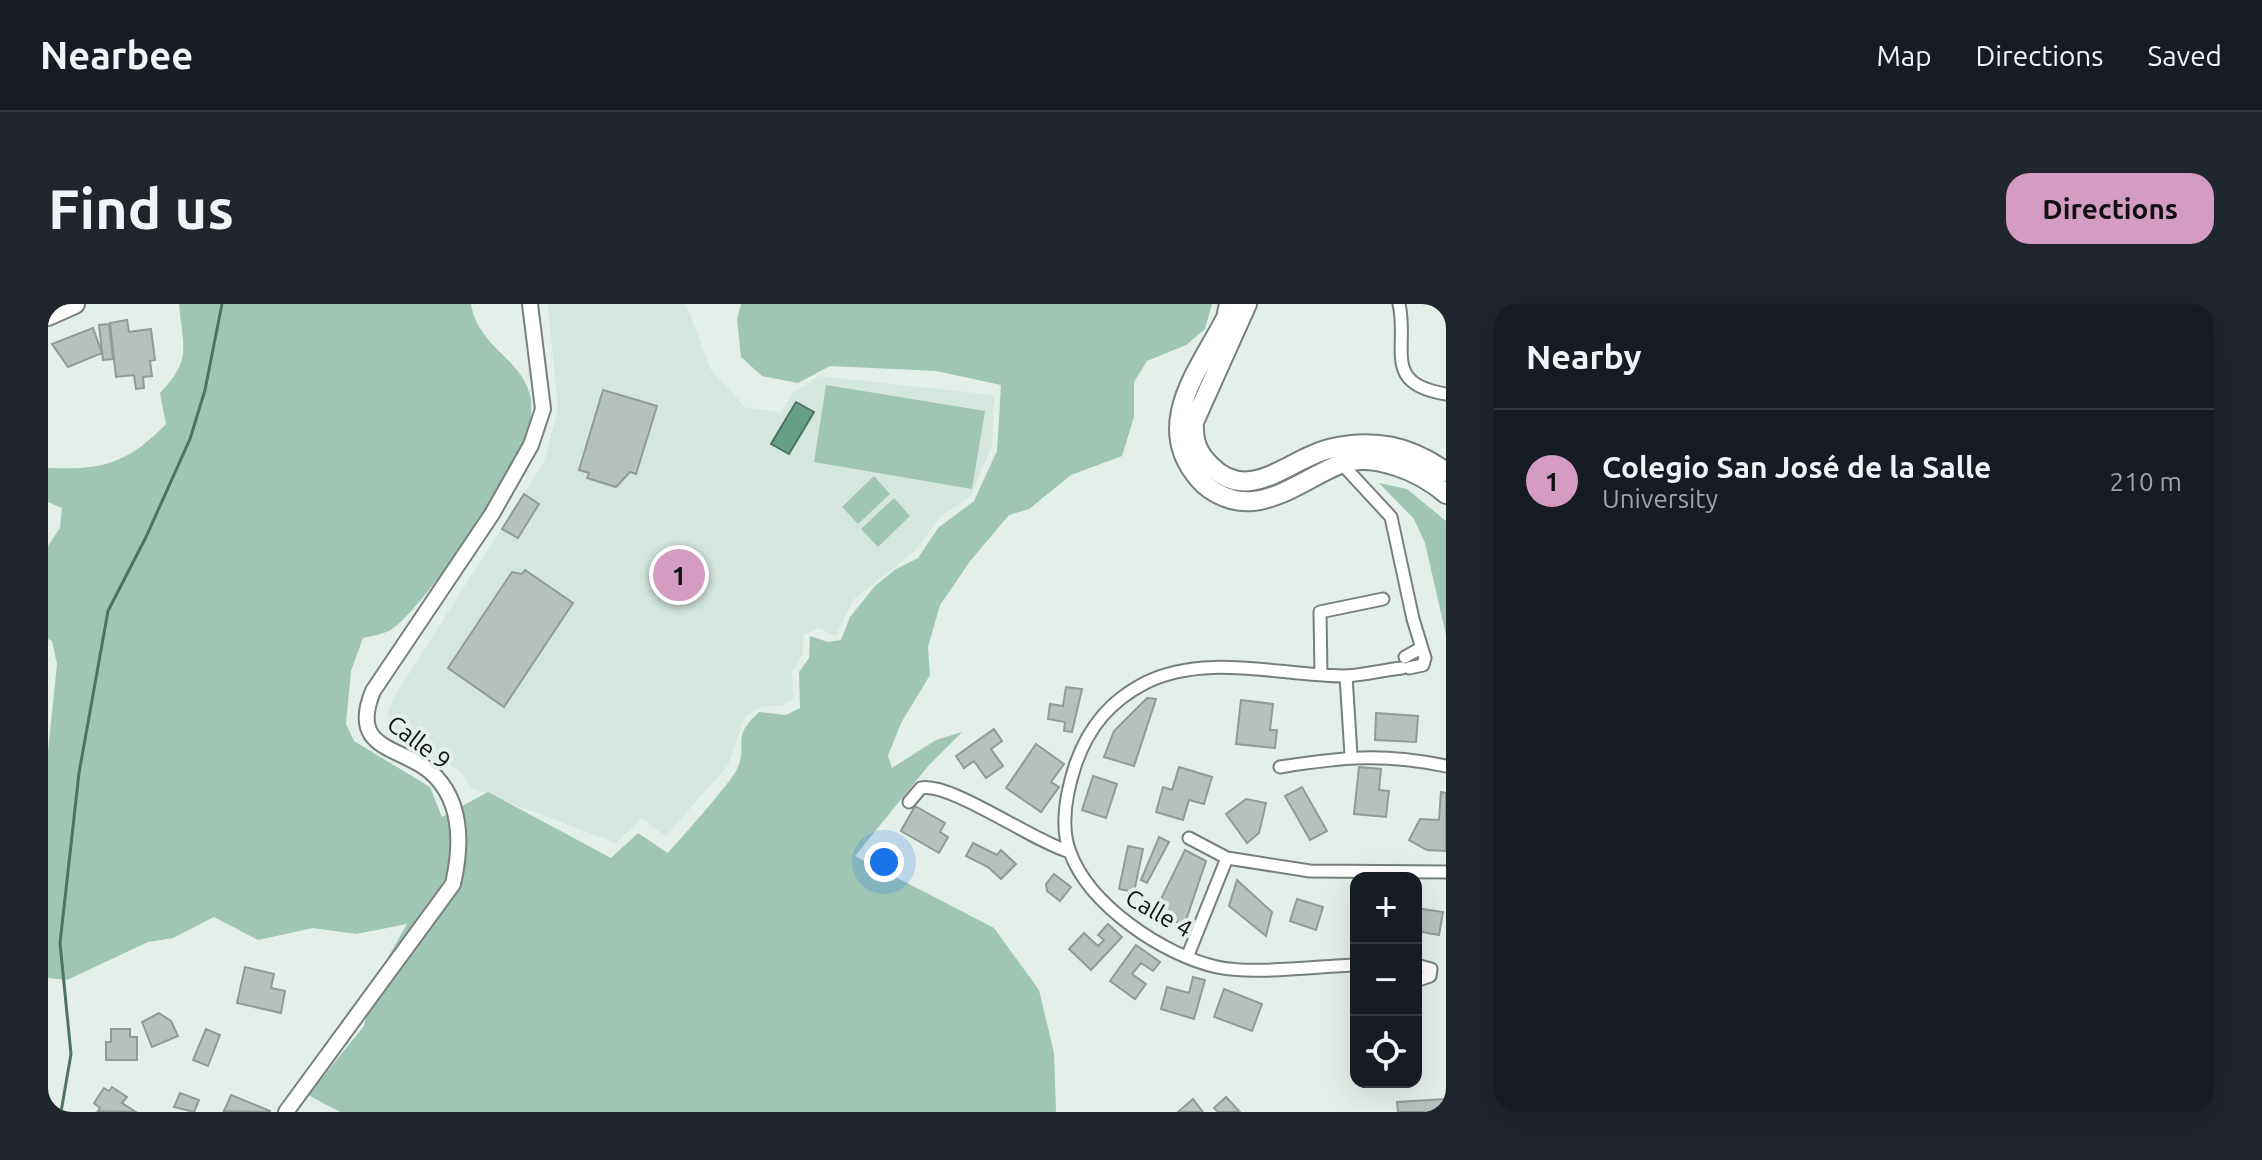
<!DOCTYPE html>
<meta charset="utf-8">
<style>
:root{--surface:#171b24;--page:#20242c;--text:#f1f3f6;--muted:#9ea1a6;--line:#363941;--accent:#d49cc0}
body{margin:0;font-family:Ubuntu,sans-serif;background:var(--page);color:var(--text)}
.controls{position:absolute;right:24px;bottom:24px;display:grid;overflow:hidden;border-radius:16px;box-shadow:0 8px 32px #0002}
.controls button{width:72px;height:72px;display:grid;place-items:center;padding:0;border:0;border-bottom:2px solid var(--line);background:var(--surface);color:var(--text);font:40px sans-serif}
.you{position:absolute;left:836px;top:558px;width:28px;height:28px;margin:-20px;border:6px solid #fff;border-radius:50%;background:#1a73e8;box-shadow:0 0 0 12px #1a73e833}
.badge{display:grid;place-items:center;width:52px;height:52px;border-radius:50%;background:var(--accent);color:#111;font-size:26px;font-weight:700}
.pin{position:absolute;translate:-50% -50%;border:4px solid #fff;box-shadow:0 2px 8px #0006}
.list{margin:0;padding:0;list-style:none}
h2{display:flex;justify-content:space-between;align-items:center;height:104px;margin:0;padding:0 32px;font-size:34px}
h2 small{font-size:26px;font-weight:400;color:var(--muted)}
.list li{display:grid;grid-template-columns:52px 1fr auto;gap:24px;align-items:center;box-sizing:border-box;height:144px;padding:0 32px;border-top:2px solid var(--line)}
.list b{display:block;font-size:30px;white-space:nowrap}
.list p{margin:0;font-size:26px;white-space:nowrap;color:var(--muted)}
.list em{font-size:26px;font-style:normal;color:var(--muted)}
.icon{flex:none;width:44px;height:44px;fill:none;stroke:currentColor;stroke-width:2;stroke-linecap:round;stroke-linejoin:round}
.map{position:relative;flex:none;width:1398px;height:808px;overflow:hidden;border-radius:24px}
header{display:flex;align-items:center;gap:48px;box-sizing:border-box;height:112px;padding:0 40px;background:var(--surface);border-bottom:2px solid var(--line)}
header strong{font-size:38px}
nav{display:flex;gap:44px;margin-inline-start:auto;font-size:28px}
.intro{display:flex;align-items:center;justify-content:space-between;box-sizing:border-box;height:192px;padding:0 48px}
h1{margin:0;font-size:56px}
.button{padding:20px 36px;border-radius:24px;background:var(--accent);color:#111;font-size:28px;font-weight:700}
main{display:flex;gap:48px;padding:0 48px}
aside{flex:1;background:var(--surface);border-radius:24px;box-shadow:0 8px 32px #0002}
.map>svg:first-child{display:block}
.built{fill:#d4e6de}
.green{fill:#9fc5b5}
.water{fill:#669e88;stroke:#4c7464;stroke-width:2}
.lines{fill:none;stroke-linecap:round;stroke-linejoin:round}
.stream{stroke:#4c7464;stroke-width:3}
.building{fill:#b6c0bc;stroke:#919a96;stroke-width:2}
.minor-casing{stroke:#77807c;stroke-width:15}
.tertiary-casing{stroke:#77807c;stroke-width:18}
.primary-casing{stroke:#77807c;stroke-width:22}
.minor{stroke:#fff;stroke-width:11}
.tertiary{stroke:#fff;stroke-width:14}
.primary{stroke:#fff;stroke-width:18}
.labels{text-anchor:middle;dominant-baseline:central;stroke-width:8;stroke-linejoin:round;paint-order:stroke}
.street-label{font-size:24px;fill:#0e110f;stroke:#e5efea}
</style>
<header>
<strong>Nearbee</strong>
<nav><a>Map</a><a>Directions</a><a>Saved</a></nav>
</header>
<div class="intro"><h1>Find us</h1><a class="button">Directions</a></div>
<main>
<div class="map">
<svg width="1398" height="808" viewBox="0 0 1398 808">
<rect width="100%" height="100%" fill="#e5efea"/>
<!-- built -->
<path class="built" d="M500,0H638L663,66L698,104L733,108L745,89L771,72L946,91L944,142L922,193L893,212L867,247L805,296L788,332L770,324L756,331L754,352L744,367L746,394L734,402H714L697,412L680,461L618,532L594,515L568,539L423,484L411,466L371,447L346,426L340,410L346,393L496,158L510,106Z"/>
<!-- green -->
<path class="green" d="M131,0H423C430,44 475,54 483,95C484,103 483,116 481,125C474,161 375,305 344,325C337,330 323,332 315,334L303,367L298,420L306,437L382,483L394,513L440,488L563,554L590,529L620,549C634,533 684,478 690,463C700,437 682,435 711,408L738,411L752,404L751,368L761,354L762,332L780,338L793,336L802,313L827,282L848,265L870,254L890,224L926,197L949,147L953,81L888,67L782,62L750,79L714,72L693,53L689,15L693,0H1164L1157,25L1138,41L1099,57L1086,78V113L1074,152L1023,171L981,205L961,211L923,256L892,301L880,343L882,371L853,419L840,452L844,464L888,436L914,428L881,461L807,552L946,624L991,686L1006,749L1008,808H292L260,791L316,722L326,678L359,620L308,630L265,624L210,636L166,613L125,634L100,638L19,676L0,674V447L9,360L4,337L0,335V242L12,224L14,204L0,198V164C55,166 79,160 118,120L112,89C144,56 135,44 131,0Z
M778,81L937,107L924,185L766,158Z
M826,172L842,190L810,220L794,203Z
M1331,179L1359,185L1398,217V331L1377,239L1366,215Z
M846,194L862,212L830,243L813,225Z"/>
<!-- water -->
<path class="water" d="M748,98L766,108L741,150L723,140Z"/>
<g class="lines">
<!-- stream -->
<path class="stream" d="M13,808L23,750L12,639L31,469L60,307L98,233L142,135L157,86L174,0"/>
</g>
<!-- building -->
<path class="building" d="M79,16L81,28L103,25L107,56L102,57L104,72L95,73L96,84L88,85L86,71L68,73L62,19Z
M61,20L65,55L55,56L51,21Z
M45,24L54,49L20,63L4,40Z
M555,86L609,102L588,170L582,168L568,183L539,174L541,169L531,166Z
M476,190L491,200L470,234L454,225Z
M477,266L525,299L456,403L400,364L464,268L474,270Z
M1018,383L1034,385L1024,428L1016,427L1017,418L1000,415L1002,400L1015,402Z
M1099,394L1108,395L1086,462L1056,453L1066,427Z
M1193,396L1225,400L1222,426H1229L1227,444L1188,440Z
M1328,409L1370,412L1368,438L1327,436Z
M946,425L954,437L943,445L955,462L938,474L926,457L916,464L908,452Z
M988,440L1016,460L1003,478L1011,483L993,508L958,484Z
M1131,463L1164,473L1156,500L1141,496L1135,516L1108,508L1115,483L1124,486Z
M1311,463L1333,465L1331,486L1341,487L1338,513L1306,510Z
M1045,472L1069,480L1058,514L1034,506Z
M1254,483L1279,527L1262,536L1237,492Z
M1393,488L1398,489V547L1379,546L1361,536L1372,515L1391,516Z
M1198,495L1218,499L1211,529L1199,539L1178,510Z
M867,502L897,519L892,528L900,533L891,549L853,527Z
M1111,533L1121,538L1099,579L1093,576Z
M925,539L949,551L953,546L968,560L953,575L940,563L918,552Z
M1080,542L1095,545L1086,588L1071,585Z
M1137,546L1158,557L1136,622L1107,607Z
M1006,570L1023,583L1012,597L999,587L998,580Z
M1189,576L1224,608L1218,632L1181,602Z
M1249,595L1275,603L1268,626L1242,617Z
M1368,604L1395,608L1391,631L1368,627Z
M1060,620L1074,633L1043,666L1021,645L1036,629L1050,642L1056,636L1050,631Z
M1088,641L1112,658L1105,667L1093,659L1084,670L1098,680L1087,695L1062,677Z
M197,663L226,670L223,684L237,687L233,709L189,699Z
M1145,673L1157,676L1146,715L1113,705L1119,683L1141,689Z
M1176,685L1214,700L1204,727L1166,713Z
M111,709L123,717L130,732L104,743L94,718Z
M63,725H82V733H89V756H58V738H63Z
M158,725L172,731L160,762L145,756Z
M64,783L79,793L74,799L88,808L50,807L52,804L46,799L56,784L61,787Z
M132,789L151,796L146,808L126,803Z
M183,791L222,807V808L176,807Z
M1178,793L1192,808H1170L1166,804Z
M1145,795L1155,808H1130Z
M1398,795V808H1350L1349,798Z"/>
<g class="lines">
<!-- minor casing -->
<g class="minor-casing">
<path id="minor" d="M1351,0C1361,44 1333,80 1398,90
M1293,159L1343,213L1365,315L1377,354L1375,361L1361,364
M1357,353L1373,344
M1273,371L1272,308L1335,295
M1298,372L1303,451
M1232,463C1295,453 1335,449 1398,462
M861,498L873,484C903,478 986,538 1022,548
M1141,534L1179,554L1262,567L1398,568
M1140,651L1179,554
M1308,661C1270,662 1204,671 1169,663C1115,651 1041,601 1022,548C1011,520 1019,486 1028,459C1041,423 1062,397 1097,379C1156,349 1231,371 1294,372C1314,372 1334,366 1354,364
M1368,661L1383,665L1382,672L1368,677"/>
</g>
<!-- tertiary casing -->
<g class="tertiary-casing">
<path id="tertiary" d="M238,808L405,580C413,545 415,502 388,473C358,441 299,450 325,387L444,210L483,141L495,105L482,0"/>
</g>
<!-- primary casing -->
<g class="primary-casing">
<path id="primary" d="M1181,0L1178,14C1151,66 1104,121 1151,175C1164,190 1185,199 1205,197C1235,194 1263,172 1290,161C1323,146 1373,168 1398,190
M1199,0L1146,118C1145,136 1149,149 1163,162C1201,201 1241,155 1281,145C1326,134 1362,142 1398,168
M0,12L27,0"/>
</g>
<!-- minor -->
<use href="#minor" class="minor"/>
<!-- tertiary -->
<use href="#tertiary" class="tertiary"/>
<!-- primary -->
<use href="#primary" class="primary"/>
</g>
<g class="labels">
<!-- street labels -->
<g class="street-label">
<text transform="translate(371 438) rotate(37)">Calle 9</text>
<text transform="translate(1111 609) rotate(30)">Calle 4</text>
</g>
</g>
</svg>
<div class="controls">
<button>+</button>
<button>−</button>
<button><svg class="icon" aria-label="locate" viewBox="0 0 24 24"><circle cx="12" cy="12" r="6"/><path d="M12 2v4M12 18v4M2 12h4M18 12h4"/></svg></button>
</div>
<div class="you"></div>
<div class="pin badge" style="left:631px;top:271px">1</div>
</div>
<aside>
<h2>Nearby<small></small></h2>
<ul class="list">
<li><span class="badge">1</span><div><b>Colegio San José de la Salle</b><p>University</p></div><em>210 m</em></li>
</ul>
</aside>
</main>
